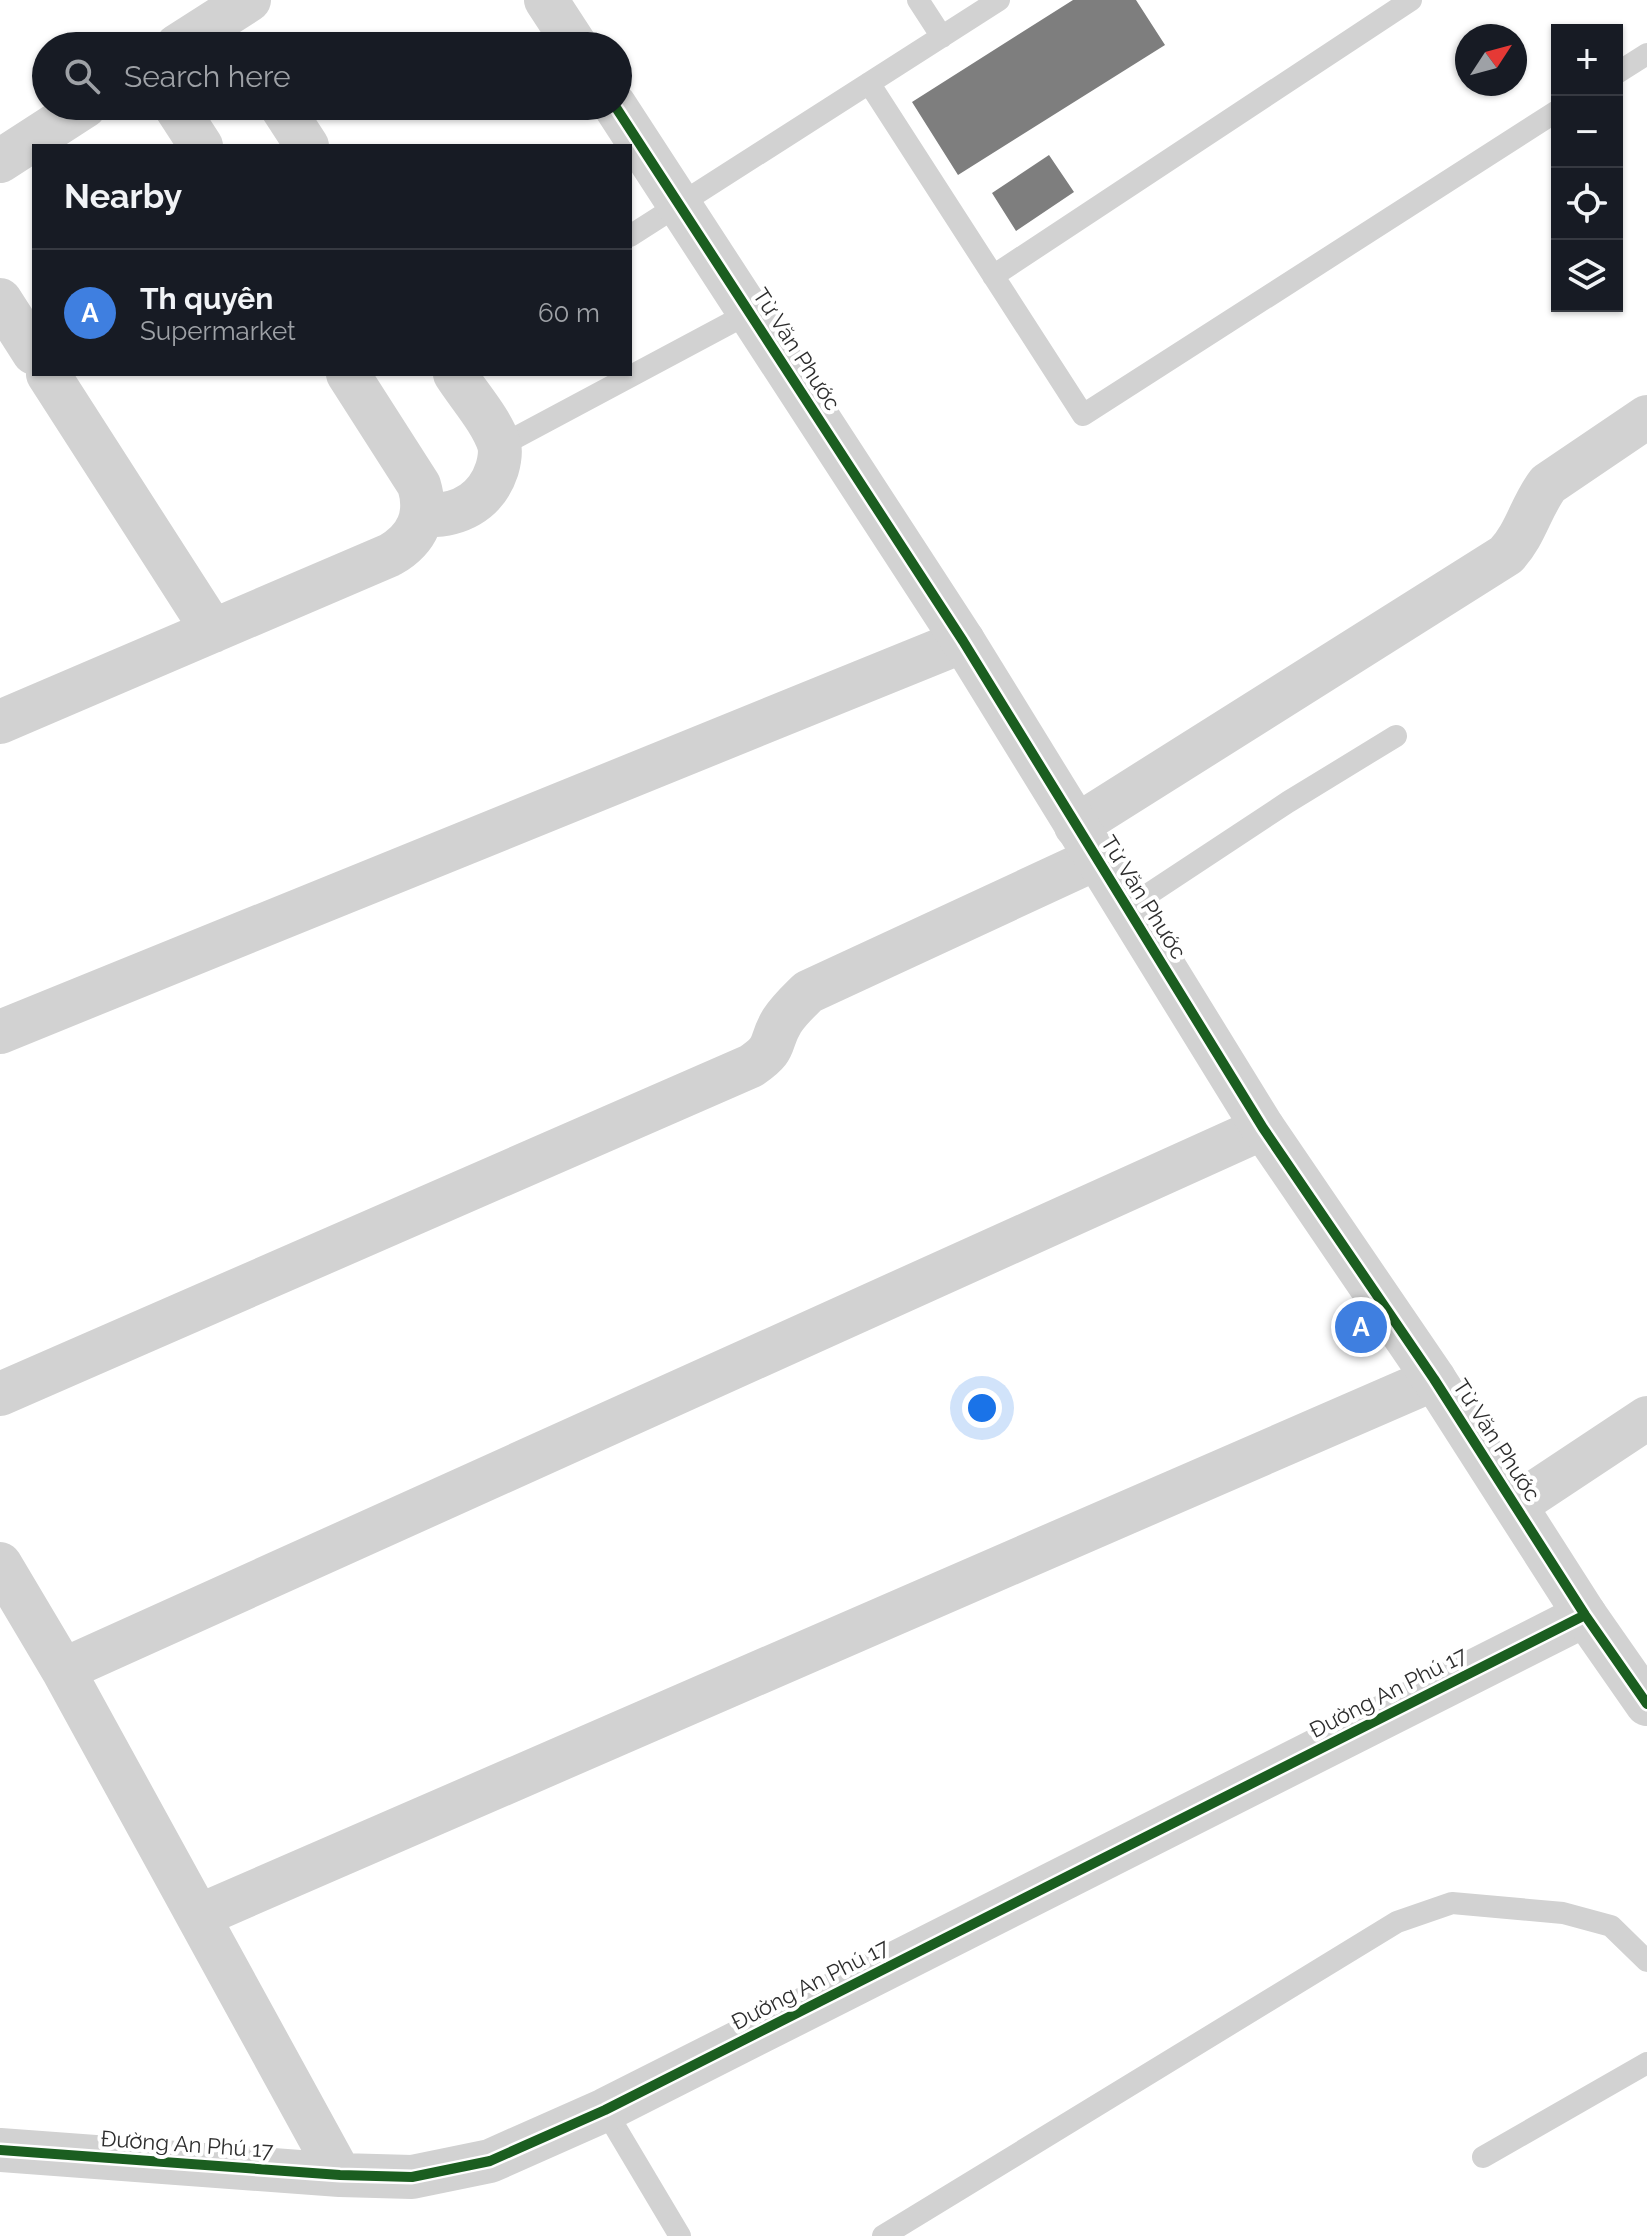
<!DOCTYPE html>
<meta charset="utf-8">
<style>
:root{--surface:#171b24;--page:#20242c;--text:#f1f3f6;--muted:#9ea1a6;--line:#363941;--accent:#767676}
body{margin:0;font-family:Raleway,sans-serif;background:var(--page);color:var(--text)}
.controls{position:absolute;right:24px;top:24px;display:grid;overflow:hidden;border-radius:0px;box-shadow:0 2px 6px #0004}
.controls button{width:72px;height:72px;display:grid;place-items:center;padding:0;border:0;border-bottom:2px solid var(--line);background:var(--surface);color:var(--text);font:40px sans-serif}
.compass{position:absolute;left:1455px;top:24px;width:72px;height:72px;border-radius:50%;background:var(--surface);box-shadow:0 2px 6px #0004;rotate:54deg}
.you{position:absolute;left:982px;top:1408px;width:28px;height:28px;margin:-20px;border:6px solid #fff;border-radius:50%;background:#1a73e8;box-shadow:0 0 0 12px #1a73e833}
.badge{display:grid;place-items:center;width:52px;height:52px;border-radius:50%;background:var(--accent);color:#fff;font-size:26px;font-weight:700}
.pin{position:absolute;translate:-50% -50%;border:4px solid #fff;box-shadow:0 2px 8px #0006}
.list{margin:0;padding:0;list-style:none}
h2{display:flex;justify-content:space-between;align-items:center;height:104px;margin:0;padding:0 32px;font-size:34px}
h2 small{font-size:26px;font-weight:400;color:var(--muted)}
.list li{display:grid;grid-template-columns:52px 1fr auto;gap:24px;align-items:center;box-sizing:border-box;height:128px;padding:0 32px;border-top:2px solid var(--line)}
.list b{display:block;font-size:30px;white-space:nowrap}
.list p{margin:0;font-size:26px;white-space:nowrap;color:var(--muted)}
.list em{font-size:26px;font-style:normal;color:var(--muted)}
.icon{flex:none;width:44px;height:44px;fill:none;stroke:currentColor;stroke-width:2;stroke-linecap:round;stroke-linejoin:round}
.map{position:relative;flex:none;width:1647px;height:2236px;overflow:hidden}
.search{position:absolute;background:var(--surface);box-shadow:0 2px 6px #0004;left:32px;top:32px;width:600px;height:88px;display:flex;align-items:center;gap:20px;box-sizing:border-box;padding:0 28px;border-radius:44px;color:var(--muted);font-size:30px}
.panel{position:absolute;background:var(--surface);box-shadow:0 2px 6px #0004;left:32px;top:144px;width:600px;height:232px;border-radius:0px}
.map>svg:first-child{display:block}
.building{fill:#7e7e7e}
.lines{fill:none;stroke-linecap:round;stroke-linejoin:round}
.service{stroke:#d2d2d2;stroke-width:22}
.minor{stroke:#d2d2d2;stroke-width:44}
.tertiary{stroke:#d2d2d2;stroke-width:44}
.cycleway-casing{stroke:#fff;stroke-width:15}
.cycleway{stroke:#1b5e20;stroke-width:10}
.labels{text-anchor:middle;dominant-baseline:central;stroke-width:8;stroke-linejoin:round;paint-order:stroke}
.street-label{font-size:22px;fill:#2d2d2d;stroke:#fff}
</style>
<div class="map">
<svg width="1647" height="2236" viewBox="0 0 1647 2236">
<rect width="100%" height="100%" fill="#fff"/>
<!-- building -->
<path class="building" d="M1073,0H1136L1165,45L958,175L912,102Z
M1049,155L1074,192L1016,231L992,193Z"/>
<g class="lines">
<!-- service -->
<path class="service" d="M918,0L942,37
M1617,73L1647,54
M869,83L1083,415L1557,111
M630,236L999,0
M993,276L1411,0
M500,446L749,313
M1129,907L1288,802L1396,736
M605,2110L680,2236
M1483,2157L1647,2063
M883,2236L1397,1922L1452,1903L1563,1913L1611,1926L1647,1961"/>
<!-- minor -->
<path class="minor" d="M177,46L249,0
M175,106L201,146
M281,106L307,146
M0,161L85,106
M0,300L34,353
M48,374L213,631
M423,515C457,517 486,503 497,469C499,462 501,452 499,444C491,420 469,396 455,374
M0,722L390,555C418,539 428,515 419,485L348,374
M1076,826L1506,555C1526,534 1531,506 1548,484L1647,417
M0,1032L963,641
M0,1394L751,1066C779,1047 768,1044 782,1021C789,1010 799,1001 808,992L1097,858
M1516,1505L1647,1418
M0,1564L63,1670L340,2175
M63,1670L1263,1128
M199,1916L1434,1379
M0,2150L340,2175L412,2177L490,2161L605,2110L1585,1615"/>
<!-- tertiary -->
<path class="tertiary" d="M546,0L576,46
M615,106L963,641L1263,1128L1434,1379L1585,1615L1647,1704"/>
<!-- cycleway casing -->
<g class="cycleway-casing">
<path id="cycleway" d="M615,106L963,641L1263,1128L1434,1379L1585,1615L1647,1704
M0,2150L340,2175L412,2177L490,2161L605,2110L1585,1615"/>
</g>
<!-- cycleway -->
<use href="#cycleway" class="cycleway"/>
</g>
<g class="labels">
<!-- street labels -->
<g class="street-label">
<text transform="translate(797 349) rotate(57)">Từ Văn Phước</text>
<text transform="translate(1144 897) rotate(58)">Từ Văn Phước</text>
<text transform="translate(1497 1440) rotate(57)">Từ Văn Phước</text>
<text transform="translate(1388 1692) rotate(-27)">Đường An Phú 17</text>
<text transform="translate(810 1984) rotate(-27)">Đường An Phú 17</text>
<text transform="translate(187 2144) rotate(4)">Đường An Phú 17</text>
</g>
</g>
</svg>
<div class="controls">
<button>+</button>
<button>−</button>
<button><svg class="icon" aria-label="locate" viewBox="0 0 24 24"><circle cx="12" cy="12" r="6"/><path d="M12 2v4M12 18v4M2 12h4M18 12h4"/></svg></button>
<button><svg class="icon" aria-label="layers" viewBox="0 0 24 24"><path d="M12 4l9 5-9 5-9-5zM3 14l9 5 9-5"/></svg></button>
</div>
<svg class="compass" viewBox="-18 -18 36 36"><path d="M0-13l5 13h-10z" fill="#e53935"/><path d="M0 13l5-13h-10z" fill="#9ea1a6"/></svg>
<div class="you"></div>
<div class="pin badge" style="left:1361px;top:1327px;background:#3f7fe0">A</div>
<div class="search"><svg class="icon" aria-label="search" viewBox="0 0 24 24"><circle cx="10" cy="10" r="6"/><path d="M15 15l6 6"/></svg>Search here</div>
<section class="panel">
<h2>Nearby<small></small></h2>
<ul class="list">
<li><span class="badge" style="background:#3f7fe0">A</span><div><b>Th quyên</b><p>Supermarket</p></div><em>60 m</em></li>
</ul>
</section>
</div>
